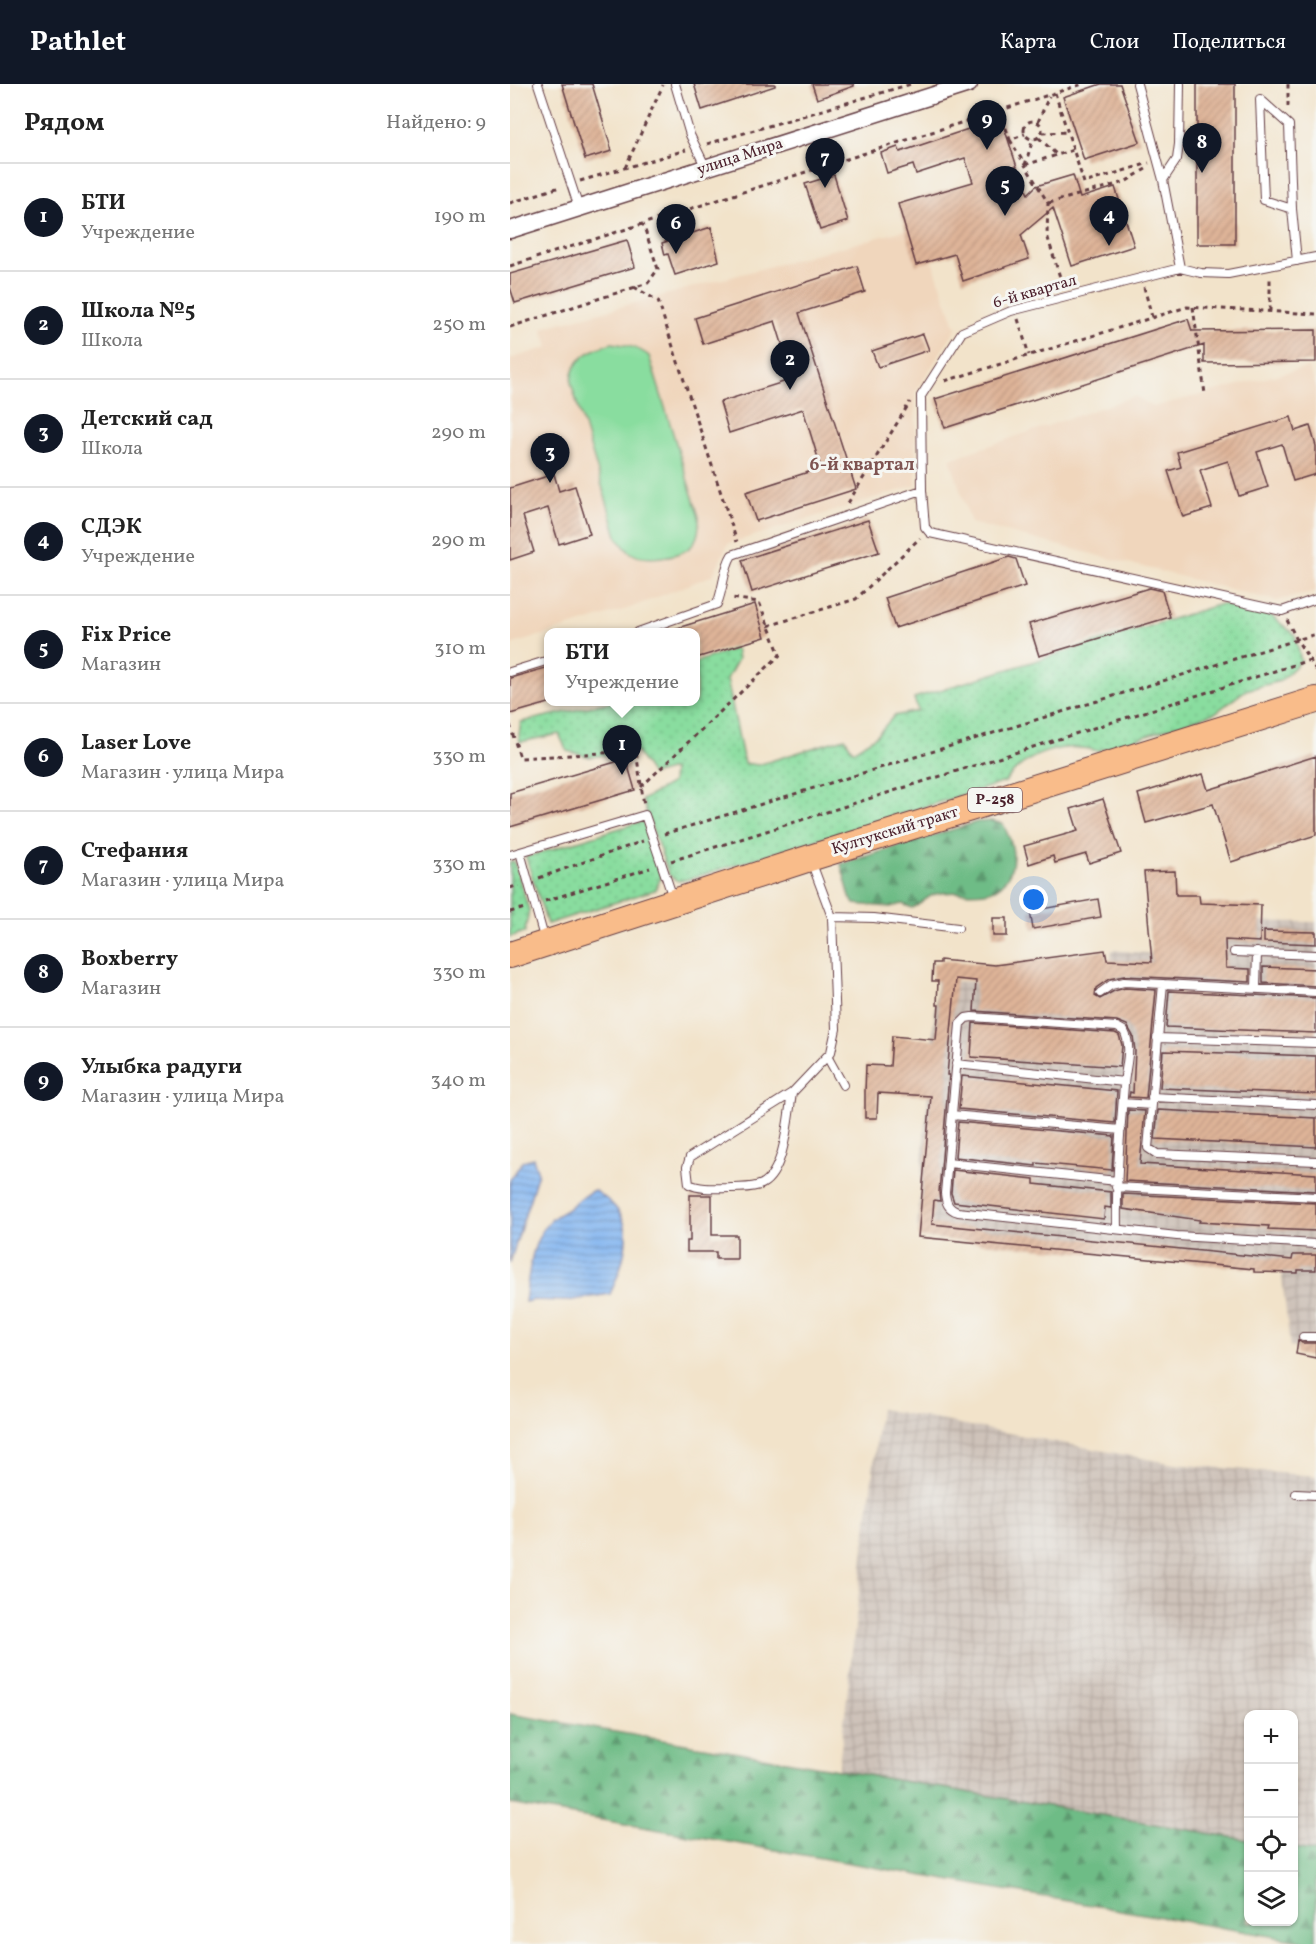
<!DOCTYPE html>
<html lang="ru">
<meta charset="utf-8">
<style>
:root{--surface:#fff;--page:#f2f2f2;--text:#222;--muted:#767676;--line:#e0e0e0;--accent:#111827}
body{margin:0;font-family:Vollkorn,serif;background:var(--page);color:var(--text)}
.controls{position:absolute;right:18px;bottom:18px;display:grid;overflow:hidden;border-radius:12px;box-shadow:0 2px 4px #0004}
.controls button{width:54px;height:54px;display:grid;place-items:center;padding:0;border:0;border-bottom:2px solid var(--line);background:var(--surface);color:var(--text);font:30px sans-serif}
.you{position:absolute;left:524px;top:816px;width:21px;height:21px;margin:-15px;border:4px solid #fff;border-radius:50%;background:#1a73e8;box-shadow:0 0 0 9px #1a73e833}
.badge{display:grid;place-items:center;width:39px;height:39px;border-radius:50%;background:var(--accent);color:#fff;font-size:20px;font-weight:700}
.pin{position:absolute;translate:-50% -50px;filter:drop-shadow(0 2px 3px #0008)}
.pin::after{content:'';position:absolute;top:32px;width:21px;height:18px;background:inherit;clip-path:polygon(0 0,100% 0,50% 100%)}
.popup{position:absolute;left:34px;top:544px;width:156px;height:78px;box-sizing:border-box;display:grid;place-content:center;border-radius:12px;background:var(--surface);filter:drop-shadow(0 2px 4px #0005);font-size:20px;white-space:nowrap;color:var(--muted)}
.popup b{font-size:22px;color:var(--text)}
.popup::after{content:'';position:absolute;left:50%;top:100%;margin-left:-12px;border:12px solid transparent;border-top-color:var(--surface)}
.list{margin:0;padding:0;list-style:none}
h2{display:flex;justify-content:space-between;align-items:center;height:78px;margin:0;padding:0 24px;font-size:26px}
h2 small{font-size:20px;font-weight:400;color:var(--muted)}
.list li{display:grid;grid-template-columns:39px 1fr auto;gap:18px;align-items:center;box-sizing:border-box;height:108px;padding:0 24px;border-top:2px solid var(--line)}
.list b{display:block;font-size:22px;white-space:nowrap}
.list p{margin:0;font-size:20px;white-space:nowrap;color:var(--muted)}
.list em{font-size:20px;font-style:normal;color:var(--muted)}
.icon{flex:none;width:33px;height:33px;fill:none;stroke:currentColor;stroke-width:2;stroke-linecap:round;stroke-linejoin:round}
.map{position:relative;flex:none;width:806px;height:1860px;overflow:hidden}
header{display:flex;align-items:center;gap:36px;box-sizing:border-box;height:84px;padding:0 30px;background:var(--accent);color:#fff}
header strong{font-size:28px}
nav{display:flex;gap:33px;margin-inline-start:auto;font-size:21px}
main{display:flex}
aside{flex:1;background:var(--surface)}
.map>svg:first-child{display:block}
.built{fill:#f0d6bc}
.industrial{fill:url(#industrial-grid)}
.green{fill:url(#green-dots);stroke:#6a7e65;stroke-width:1.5}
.forest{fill:url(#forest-firs);stroke:#5c6e58;stroke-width:1.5}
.pitch{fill:#89dd9f;stroke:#6a7e65;stroke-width:1.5}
.water{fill:url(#water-rules);stroke:#666a8e;stroke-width:1.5}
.building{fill:url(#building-hatch)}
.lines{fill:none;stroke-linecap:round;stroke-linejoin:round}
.service-casing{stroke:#633c43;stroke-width:10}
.minor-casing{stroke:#633c43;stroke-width:19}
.primary-casing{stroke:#633c43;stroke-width:28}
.path{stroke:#633c43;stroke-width:3;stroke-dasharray:4.5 4.5;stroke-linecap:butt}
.service{stroke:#fff;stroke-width:8}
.minor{stroke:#fff;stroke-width:16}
.primary{stroke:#f9bc8a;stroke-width:26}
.labels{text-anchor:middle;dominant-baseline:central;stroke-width:6;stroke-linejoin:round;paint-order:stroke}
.shield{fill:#f6f6f2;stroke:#7e6067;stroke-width:1.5}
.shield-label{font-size:15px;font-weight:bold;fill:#4a1f2b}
.street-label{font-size:16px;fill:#4a1f2b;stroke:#f6f6f2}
.neighbourhood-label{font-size:18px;font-weight:bold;fill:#7e5351;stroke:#f6f6f2}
</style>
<header>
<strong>Pathlet</strong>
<nav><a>Карта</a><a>Слои</a><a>Поделиться</a></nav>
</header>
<main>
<aside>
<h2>Рядом<small>Найдено: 9</small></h2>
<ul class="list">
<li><span class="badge">1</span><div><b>БТИ</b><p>Учреждение</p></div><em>190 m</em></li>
<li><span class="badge">2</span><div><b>Школа №5</b><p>Школа</p></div><em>250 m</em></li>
<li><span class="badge">3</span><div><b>Детский сад</b><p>Школа</p></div><em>290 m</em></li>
<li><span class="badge">4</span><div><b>СДЭК</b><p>Учреждение</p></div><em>290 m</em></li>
<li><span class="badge">5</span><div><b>Fix Price</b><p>Магазин</p></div><em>310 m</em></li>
<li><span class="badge">6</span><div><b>Laser Love</b><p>Магазин · улица Мира</p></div><em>330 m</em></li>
<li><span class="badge">7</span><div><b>Стефания</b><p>Магазин · улица Мира</p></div><em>330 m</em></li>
<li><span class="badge">8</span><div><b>Boxberry</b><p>Магазин</p></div><em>330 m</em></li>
<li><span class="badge">9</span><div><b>Улыбка радуги</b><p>Магазин · улица Мира</p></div><em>340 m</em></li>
</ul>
</aside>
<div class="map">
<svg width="806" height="1860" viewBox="0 0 806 1860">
<defs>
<pattern id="industrial-grid" width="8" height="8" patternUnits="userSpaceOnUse" patternTransform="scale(1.5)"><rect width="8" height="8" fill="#cec2b9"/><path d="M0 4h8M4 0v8" fill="none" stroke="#b2a69f"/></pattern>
<pattern id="green-dots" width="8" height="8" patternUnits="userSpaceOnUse" patternTransform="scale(1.5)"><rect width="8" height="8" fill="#89dd9f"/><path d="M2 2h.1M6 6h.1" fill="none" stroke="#78bd89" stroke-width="1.8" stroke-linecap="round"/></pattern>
<pattern id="forest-firs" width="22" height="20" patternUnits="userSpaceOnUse" patternTransform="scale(1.5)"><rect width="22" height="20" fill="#6ebc86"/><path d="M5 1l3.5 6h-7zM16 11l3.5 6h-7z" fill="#5c986e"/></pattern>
<pattern id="water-rules" width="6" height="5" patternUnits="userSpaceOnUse" patternTransform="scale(1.5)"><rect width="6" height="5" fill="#83b5f0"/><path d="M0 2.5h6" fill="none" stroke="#6d93c3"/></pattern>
<pattern id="building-hatch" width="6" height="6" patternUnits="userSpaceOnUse" patternTransform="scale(1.5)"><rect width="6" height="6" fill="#deb498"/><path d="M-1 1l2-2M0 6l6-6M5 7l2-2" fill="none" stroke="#c09a83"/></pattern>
</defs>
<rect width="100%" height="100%" fill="#f6f6f2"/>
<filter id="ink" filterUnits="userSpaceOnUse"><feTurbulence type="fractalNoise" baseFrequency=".0167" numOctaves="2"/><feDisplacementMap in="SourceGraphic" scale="12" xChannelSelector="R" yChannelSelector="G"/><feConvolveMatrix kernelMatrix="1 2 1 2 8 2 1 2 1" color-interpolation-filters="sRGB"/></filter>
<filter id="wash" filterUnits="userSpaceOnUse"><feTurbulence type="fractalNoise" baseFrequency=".008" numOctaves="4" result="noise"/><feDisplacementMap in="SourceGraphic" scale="24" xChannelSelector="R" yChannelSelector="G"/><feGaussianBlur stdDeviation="1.35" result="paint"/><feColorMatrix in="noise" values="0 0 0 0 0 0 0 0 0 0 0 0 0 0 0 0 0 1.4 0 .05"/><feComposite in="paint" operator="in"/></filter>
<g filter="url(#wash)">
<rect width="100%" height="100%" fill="#f2e3ca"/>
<!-- built -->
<path class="built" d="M410,142L446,244L405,309L406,401L218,460L203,491L120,524L0,561V275L38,263L32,244Z
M798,283L806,302V507L767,517L461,439L440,375L625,312L643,323Z"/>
<!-- industrial -->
<path class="industrial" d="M698,837L806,838V1268L780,1263L771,1183L407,1143L427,897L599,900L602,866L697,875Z
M370,1325L664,1380L806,1392V1795L784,1790V1630H738V1780L328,1691Z"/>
<!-- green -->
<path class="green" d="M711,520L759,530L785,551L791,577L770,597L736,606L705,629L588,667C554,657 516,669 495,698L179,795L168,797L159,791L132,716L162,699L163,685L142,691L126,667L80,673L57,667L49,650L10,658L9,651L11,638L100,618H186V578L226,564L228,575L217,595L234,679L248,681L335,654L343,667L366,652L384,632L408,627L404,614Z
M133,737L151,794L145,806L37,840L16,773Z
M4,777L19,826L15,848L0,853V778Z"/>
<!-- forest -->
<path class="forest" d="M482,737L493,740C501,756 507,771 500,788C486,821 452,803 426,810C417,812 411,821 402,824L393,820L380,823L344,820L340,813L331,780L467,738Z
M0,1630L738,1756V1838H784V1764L806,1768V1860L0,1720Z"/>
<!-- pitch -->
<path class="pitch" d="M102,259C116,261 128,263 139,272L189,433C189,443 189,452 183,460C174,473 134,478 121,469C116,466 112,459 108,455L61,299C61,275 82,265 102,259Z"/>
<!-- water -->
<path class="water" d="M23,1074L28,1089L0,1179V1096L13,1077Z
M84,1106C96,1114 108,1123 113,1136C122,1157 109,1191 100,1210L56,1217L23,1216L15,1218C19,1191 20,1155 42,1135C47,1131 53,1128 58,1125C67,1117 73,1111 84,1106Z"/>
<g id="blocks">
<!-- building -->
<path class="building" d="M52,0H82L102,67L75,75Z
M184,0H265V2L192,26Z
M302,0H344V2L307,15Z
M591,0H610L630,58L574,76L553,13Z
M687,0H725V160H687Z
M491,34L507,83H505L518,110L526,102L563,91L570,114L605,103L624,162L562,182L543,124L511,151L519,175L453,197L445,170L406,181L388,120L463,98L455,74L406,90L403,81L377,89L371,69L388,63L390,68Z
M324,91L338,137L310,146L295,100Z
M201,143L209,177L165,191L158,170L155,171L152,159Z
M117,156L125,183L5,219L0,203V190Z
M347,182L355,208L289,229L346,405L246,437L236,408L311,384L293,325L219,349L210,318L283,295L265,237L193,260L185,234Z
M678,235L682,247L806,246V278L694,279V261L435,344L425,315Z
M413,250L419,266L368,283L362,267Z
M781,333L785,347L800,342L806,362V390L783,397L772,360L747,368L758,403L729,412L718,377L690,386L702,424L673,433L658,387L671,383L667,368Z
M44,390L49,407L65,402L80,450L49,460L38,424L13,432L24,468L0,476V404Z
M358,436L369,468L242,508L232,476Z
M499,473L506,475L515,502L385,544L375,514Z
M639,504L652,507L660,533L529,572L519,540Z
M245,520L255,553L186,574V549H162L161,546Z
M39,583V619L0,630V594Z
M806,672V751L721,778L703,720L636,739L628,710L693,690L698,706Z
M116,675L125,706L0,743V709Z
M593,715L611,769L579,779L576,770L545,779L543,772L519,780L514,762L568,747L561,725Z
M665,787L666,811H689L690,819L751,821L750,858L715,856L716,884L740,885V898L614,892L599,895L586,904L585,912L590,915L604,907L615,904L646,906L636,1014L619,1013L620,1008L623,1009L625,967L623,952L617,941L607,937L464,927L466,897L446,895L437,991H439L429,1108L430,1117L424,1116L422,1140L782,1176L783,1171H806V1186H788V1189L744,1188V1185L408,1153L421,1012L368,1009L367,1034H355V1008L356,981L380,982L382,952L426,956L429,921H427L428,897H422L423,879H430V876L485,881L595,866L597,876L642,878L634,788Z
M588,815L591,833L523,845L520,827Z
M483,834H497V852H483Z
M754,847L806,848V860L754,858Z
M753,883L806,885V902L753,899Z
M659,907L806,914V949L656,943Z
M463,939L605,949L609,951L612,961L610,983L461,973Z
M653,967L806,972V1010L650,1004Z
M452,992L607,1007L605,1039L449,1025Z
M618,1026L635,1027L630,1080L806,1090V1107L615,1097Z
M648,1026L806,1034V1063L645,1055Z
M448,1038L604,1052L602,1086L526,1079V1082L445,1073Z
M443,1086L524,1095V1100L601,1108V1124L595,1123L594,1135L444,1118L441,1109Z
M613,1110L806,1119V1147L758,1145L759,1142L689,1138L690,1136L613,1125Z
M180,1111H202V1151H227V1175H206V1168H177V1157H180Z
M788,1256L792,1259H806V1274L786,1270Z"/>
</g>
</g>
<g filter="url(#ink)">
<use href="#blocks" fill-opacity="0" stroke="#633c43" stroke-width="1.5"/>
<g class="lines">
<!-- service casing -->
<g class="service-casing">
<path id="service" d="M28,0L69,124
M165,0L180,51L196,84
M653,96L667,75L669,60L670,0
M782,125L754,116L750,15L779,41L782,125L787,177
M670,184L691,189L718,190L806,173
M412,406L415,443L420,449L772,527L806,515
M128,548L207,520C214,504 213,485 222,471L412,406L411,312L452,248L501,227L670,184L653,96L627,0
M0,588L39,576
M10,768L35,857
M0,771L135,731L163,814
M322,833L364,834L448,844
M724,868L806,871
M653,900L638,1064L647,1070L806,1077
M746,905L747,868
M590,909L601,901L614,898L806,908
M647,954L806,959
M318,974L333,1001
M446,980L614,998
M282,1009C278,1033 275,1088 252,1100C242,1105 231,1103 220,1104C207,1104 191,1106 179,1100L177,1083L180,1073L282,1009L321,968L326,945L322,833L301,777
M642,1013L806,1021
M613,1019L641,1021
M442,1031L611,1046
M438,1079L607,1097
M606,1103L806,1113
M607,1145C606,1097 610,1049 614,1001C615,983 623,964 614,947L607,943L462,933L456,934L450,940L435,1109C436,1119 438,1125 448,1128L667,1152L806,1160
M793,1253H806
M786,1410L806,1411"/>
</g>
<!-- minor casing -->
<g class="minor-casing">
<path id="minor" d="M0,146L459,0"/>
</g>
<!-- primary casing -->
<g class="primary-casing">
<path id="primary" d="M0,871L300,774L806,616"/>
</g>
<!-- path -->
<path class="path" d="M778,0V25
M545,9L574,99L639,79
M490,27L500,56L515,50
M514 46a9 9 0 1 1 18 0a9 9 0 1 1-18 0Z
M528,38L539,12
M532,49L558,48
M529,54L547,71
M500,56L538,119L537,151L553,203
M197,60L401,0
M515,81L563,66
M515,81L523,55
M115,84L153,1
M70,97L176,66
M0,119L50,103
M539,119L615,98L639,83
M0,182L573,0
M124,203L148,217L227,458
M634,203L642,233
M683,223L695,310
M760,227V193
M508,235L519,271
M0,243L138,199L148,185L133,140
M435,297L677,223L806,230
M338,419L400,318
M777,536L787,556L806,586
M258,542L346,515L410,454
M0,641L10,674L126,667L134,721
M131,703L270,571L249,518L221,514
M154,750L806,550
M161,777L806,574
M29,794L133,757
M0,804L9,801
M35,817L140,784
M0,828L15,824"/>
<!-- service -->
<use href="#service" class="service"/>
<!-- minor -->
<use href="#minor" class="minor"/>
<!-- primary -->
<use href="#primary" class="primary"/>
</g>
</g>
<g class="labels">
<!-- shield labels -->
<rect class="shield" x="458" y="704" width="54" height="24" rx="4.5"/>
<g class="shield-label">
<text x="485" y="716">Р-258</text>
</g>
<!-- street labels -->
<g class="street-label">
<text transform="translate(230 73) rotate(-18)">улица Мира</text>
<text transform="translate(525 208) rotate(-16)">6-й квартал</text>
<text transform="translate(385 747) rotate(-17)">Култукский тракт</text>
</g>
<!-- neighbourhood labels -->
<g class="neighbourhood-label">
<text x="352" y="381">6-й квартал</text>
</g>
</g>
</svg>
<div class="controls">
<button>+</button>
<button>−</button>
<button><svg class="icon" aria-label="locate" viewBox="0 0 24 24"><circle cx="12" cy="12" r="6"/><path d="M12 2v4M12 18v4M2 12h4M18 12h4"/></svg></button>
<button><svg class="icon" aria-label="layers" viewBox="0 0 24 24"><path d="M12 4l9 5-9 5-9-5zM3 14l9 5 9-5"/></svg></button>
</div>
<div class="you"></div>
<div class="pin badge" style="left:112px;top:691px">1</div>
<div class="popup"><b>БТИ</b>Учреждение</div>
<div class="pin badge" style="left:280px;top:306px">2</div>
<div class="pin badge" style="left:40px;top:399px">3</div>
<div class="pin badge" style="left:599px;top:162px">4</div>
<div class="pin badge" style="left:495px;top:132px">5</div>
<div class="pin badge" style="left:166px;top:170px">6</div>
<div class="pin badge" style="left:315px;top:104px">7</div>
<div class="pin badge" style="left:692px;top:89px">8</div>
<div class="pin badge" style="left:477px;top:66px">9</div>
</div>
</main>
